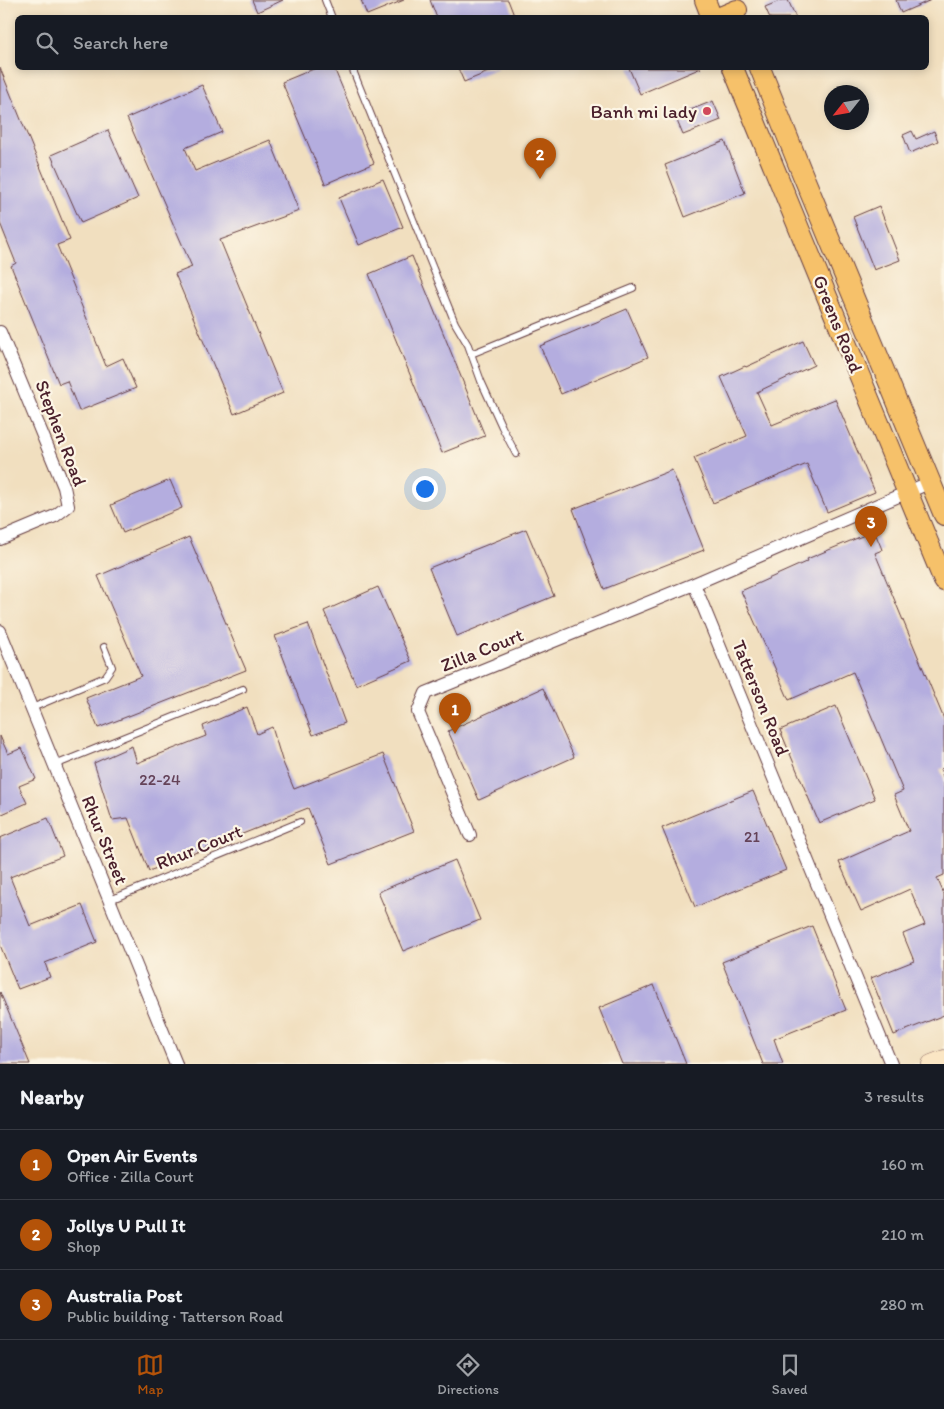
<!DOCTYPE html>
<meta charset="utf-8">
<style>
:root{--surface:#171b24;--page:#20242c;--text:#f1f3f6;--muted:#9ea1a6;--line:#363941;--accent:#b45309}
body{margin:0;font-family:Itim,sans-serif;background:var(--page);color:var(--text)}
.compass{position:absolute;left:824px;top:85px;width:45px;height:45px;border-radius:50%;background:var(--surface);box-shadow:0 2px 8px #0003;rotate:239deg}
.you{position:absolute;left:424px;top:488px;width:18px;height:18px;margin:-12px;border:4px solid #fff;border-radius:50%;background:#1a73e8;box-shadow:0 0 0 8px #1a73e833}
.badge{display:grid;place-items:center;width:32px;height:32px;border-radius:50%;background:var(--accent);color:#fff;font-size:16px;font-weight:700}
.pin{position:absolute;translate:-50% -41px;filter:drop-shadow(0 1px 2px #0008)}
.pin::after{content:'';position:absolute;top:26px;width:18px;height:15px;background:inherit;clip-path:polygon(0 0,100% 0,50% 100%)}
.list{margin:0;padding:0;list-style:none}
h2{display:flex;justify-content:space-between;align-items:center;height:65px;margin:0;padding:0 20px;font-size:21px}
h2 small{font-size:16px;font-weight:400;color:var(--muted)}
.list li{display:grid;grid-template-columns:32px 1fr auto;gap:15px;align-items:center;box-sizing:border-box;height:70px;padding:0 20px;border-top:1px solid var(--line)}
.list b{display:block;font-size:19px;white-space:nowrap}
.list p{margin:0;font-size:16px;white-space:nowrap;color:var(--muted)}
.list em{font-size:16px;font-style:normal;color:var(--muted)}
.icon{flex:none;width:28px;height:28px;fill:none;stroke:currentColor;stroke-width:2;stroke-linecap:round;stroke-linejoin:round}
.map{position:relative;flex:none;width:944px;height:1064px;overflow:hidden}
.search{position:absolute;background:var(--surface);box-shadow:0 2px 8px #0003;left:15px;right:15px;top:15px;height:55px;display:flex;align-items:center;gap:12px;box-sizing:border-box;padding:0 18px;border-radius:8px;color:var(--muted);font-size:19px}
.sheet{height:275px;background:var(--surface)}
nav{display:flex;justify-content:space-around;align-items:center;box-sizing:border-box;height:70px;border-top:1px solid var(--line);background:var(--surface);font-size:14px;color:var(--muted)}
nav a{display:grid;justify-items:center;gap:2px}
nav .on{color:var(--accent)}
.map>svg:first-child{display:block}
.building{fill:#b4addf}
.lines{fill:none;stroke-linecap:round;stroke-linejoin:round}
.service-casing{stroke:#633c41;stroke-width:8}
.minor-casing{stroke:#633c41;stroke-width:14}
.secondary-casing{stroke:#633c41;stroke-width:19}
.primary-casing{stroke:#633c41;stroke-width:22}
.service{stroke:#fff;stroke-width:6}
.minor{stroke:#fff;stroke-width:12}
.secondary{stroke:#fbe6c4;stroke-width:18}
.primary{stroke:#f6c16b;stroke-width:20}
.poi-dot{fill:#d1495b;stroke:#fcf5e5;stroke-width:2}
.labels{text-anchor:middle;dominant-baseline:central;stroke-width:4.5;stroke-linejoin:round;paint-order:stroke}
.number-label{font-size:16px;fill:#644258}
.poi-label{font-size:19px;fill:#4a1f2b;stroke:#fcf5e5;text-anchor:end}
.street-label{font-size:19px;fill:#4a1f2b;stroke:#fcf5e5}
</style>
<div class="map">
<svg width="944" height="1064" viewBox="0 0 944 1064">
<rect width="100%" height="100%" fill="#fcf5e5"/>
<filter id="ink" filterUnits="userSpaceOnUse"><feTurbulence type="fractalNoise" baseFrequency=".02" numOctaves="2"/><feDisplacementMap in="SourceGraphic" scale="10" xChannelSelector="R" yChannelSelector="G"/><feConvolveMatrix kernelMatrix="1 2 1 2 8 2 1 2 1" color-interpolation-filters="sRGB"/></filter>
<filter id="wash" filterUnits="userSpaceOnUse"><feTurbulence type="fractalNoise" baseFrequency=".0096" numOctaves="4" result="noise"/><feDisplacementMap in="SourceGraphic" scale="20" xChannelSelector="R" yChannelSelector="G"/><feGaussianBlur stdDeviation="1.12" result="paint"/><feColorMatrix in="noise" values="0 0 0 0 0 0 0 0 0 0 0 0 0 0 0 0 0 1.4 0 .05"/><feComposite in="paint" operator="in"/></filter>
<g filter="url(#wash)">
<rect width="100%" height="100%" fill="#f1dfbf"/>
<g id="blocks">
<!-- building -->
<path class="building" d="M252,0H283L257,12Z
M361,0H404L367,15Z
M430,0H508L515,18H437Z
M782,0H788L796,18H770L765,7Z
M896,0H931L901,13Z
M0,68L70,240L57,245L106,366L123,358L136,388L79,411L67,381L59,384L11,266L16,263L0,223Z
M316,68H334L374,163L325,184L282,82Z
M458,68H498L464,82Z
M629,68H701L640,94Z
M202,85L222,132L185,148L195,171L270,140L299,211L220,240L283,393L234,414L175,274L192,267L127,118Z
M713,101L721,120L683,135L675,116Z
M108,130L138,198L81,223L51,155Z
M912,131L916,139L934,131L938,141L910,153L903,135Z
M725,141L745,193L685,217L665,165Z
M383,179L403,227L359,245L339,198Z
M879,206L900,260L874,270L853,217Z
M412,256L485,436L442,453L369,274Z
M627,309L648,357L561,394L540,346Z
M803,341L814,365L757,392L772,425L835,399L875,492L827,512L807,464L713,503L694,458L747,436L721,377L745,366L746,367Z
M672,470L704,550L604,589L573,509Z
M170,480L182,508L123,533L111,505Z
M526,529L554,596L457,636L429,568Z
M867,534L869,538L876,535L881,547L882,550L875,553L944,719V768L940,769L944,779V875L937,878L944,894V1015L894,1035L871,978L914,961L903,934L925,925L910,889L861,911L839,862L909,831L894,795L903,791L853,672L789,700L741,591L808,561L807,559Z
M189,537L246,670L98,728L86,698L141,676L98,576Z
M378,587L411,661L356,685L324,611Z
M308,624L345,723L313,735L275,636Z
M543,688L574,757L479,800L448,731Z
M836,706L875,799L819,823L780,730Z
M247,707L257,734L272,727L282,760L294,789L383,754L414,831L331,864L308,808L149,871L128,818L112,820L94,763L132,746L137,763L206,736L203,726Z
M0,736L8,754L22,748L36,779L19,786L27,803L0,815Z
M753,791L786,870L695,907L662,828Z
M48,818L63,856L10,877L30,926L82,905L97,942L45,963L50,977L18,989L0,945V838Z
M455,860L480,920L403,951L378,892Z
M812,926L846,1010L774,1039L783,1064H763L722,962Z
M654,985L686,1064H622L599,1008Z
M0,992L30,1064H0Z"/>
</g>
</g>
<g filter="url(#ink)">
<use href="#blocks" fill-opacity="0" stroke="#633c41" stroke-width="1"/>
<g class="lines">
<!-- service casing -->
<g class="service-casing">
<path id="service" d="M325,0L332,18
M352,68L455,323L468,345L481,381L502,427L516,454
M471,354L633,288
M32,708L105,677L112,667L104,647
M55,765L243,689
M110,900L300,822"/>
</g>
<!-- minor casing -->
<g class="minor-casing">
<path id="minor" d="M0,332L64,487L68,506L55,516L0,539
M0,631L176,1064
M470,835L418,712L426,693L694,584
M891,1064L694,584L931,482"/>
</g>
<!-- secondary casing -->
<g class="secondary-casing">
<path id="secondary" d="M931,1064L944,1059"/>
</g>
<!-- primary casing -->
<g class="primary-casing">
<path id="primary" d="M705,0L712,18
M718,18L737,10
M733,68L944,581
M760,68L800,168L944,515"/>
</g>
<!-- service -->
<use href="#service" class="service"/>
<!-- minor -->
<use href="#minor" class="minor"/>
<!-- secondary -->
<use href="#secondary" class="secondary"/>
<!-- primary -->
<use href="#primary" class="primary"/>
</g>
</g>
<!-- markers -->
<circle class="poi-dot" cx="707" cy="111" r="5"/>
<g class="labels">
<!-- number labels -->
<g class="number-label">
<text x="160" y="779">22-24</text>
<text x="752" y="836">21</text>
</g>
<!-- poi labels -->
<g class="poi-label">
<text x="697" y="111">Banh mi lady</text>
</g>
<!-- street labels -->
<g class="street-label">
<text transform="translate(838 324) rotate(68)">Greens Road</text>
<text transform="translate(61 433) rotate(69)">Stephen Road</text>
<text transform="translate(482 650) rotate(-22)">Zilla Court</text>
<text transform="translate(761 698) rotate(68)">Tatterson Road</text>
<text transform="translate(105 840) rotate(68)">Rhur Street</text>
<text transform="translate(199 847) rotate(-22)">Rhur Court</text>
</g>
</g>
</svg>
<svg class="compass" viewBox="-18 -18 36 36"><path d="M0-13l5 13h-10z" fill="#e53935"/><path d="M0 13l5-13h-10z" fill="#9ea1a6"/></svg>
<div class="you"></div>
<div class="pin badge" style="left:455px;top:734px">1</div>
<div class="pin badge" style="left:540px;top:179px">2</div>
<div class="pin badge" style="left:871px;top:547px">3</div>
<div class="search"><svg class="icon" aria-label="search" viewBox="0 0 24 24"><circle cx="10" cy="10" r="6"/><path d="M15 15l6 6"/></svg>Search here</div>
</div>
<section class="sheet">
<h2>Nearby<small>3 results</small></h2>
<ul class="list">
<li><span class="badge">1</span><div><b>Open Air Events</b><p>Office · Zilla Court</p></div><em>160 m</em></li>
<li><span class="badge">2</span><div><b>Jollys U Pull It</b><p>Shop</p></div><em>210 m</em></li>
<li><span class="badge">3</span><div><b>Australia Post</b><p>Public building · Tatterson Road</p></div><em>280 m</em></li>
</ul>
</section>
<nav>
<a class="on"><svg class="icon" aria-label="map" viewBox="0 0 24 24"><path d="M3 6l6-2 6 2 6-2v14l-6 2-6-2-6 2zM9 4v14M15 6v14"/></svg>Map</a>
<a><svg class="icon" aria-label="directions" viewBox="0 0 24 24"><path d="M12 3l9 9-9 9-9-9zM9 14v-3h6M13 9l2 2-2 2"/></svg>Directions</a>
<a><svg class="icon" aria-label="saved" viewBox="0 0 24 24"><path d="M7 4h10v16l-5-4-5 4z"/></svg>Saved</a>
</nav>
